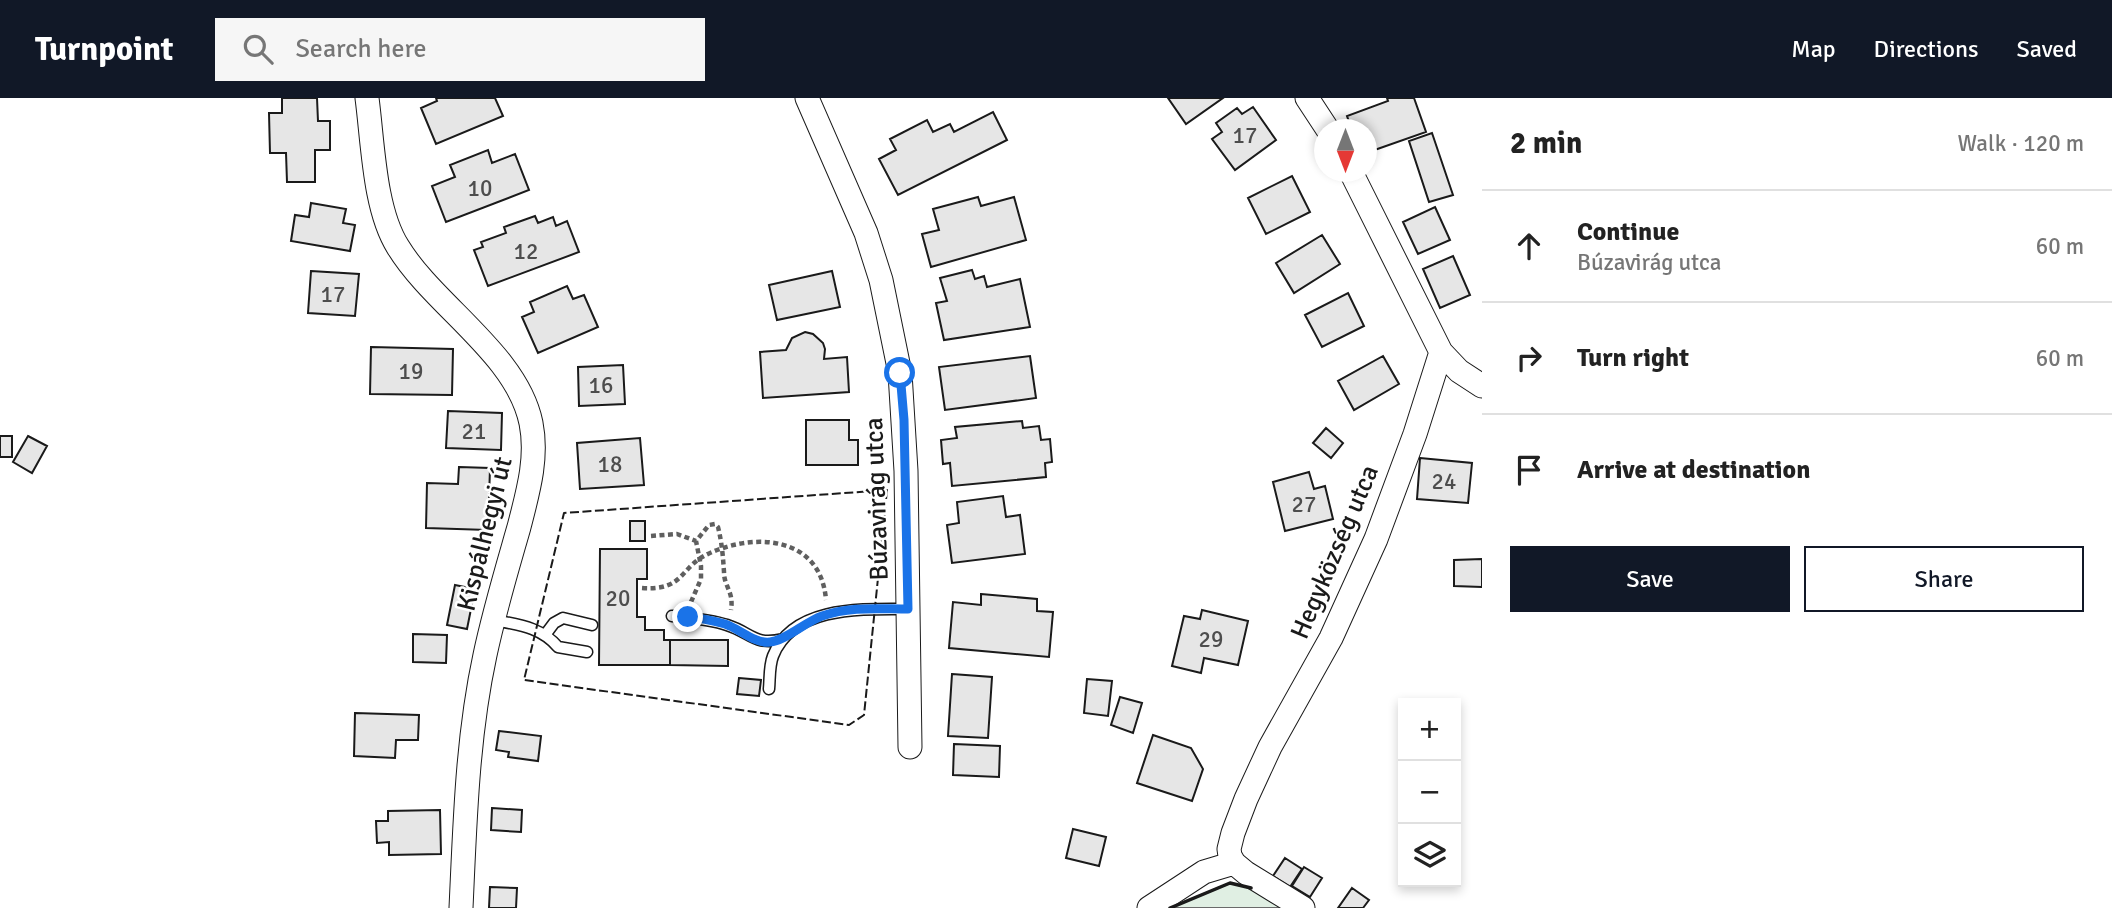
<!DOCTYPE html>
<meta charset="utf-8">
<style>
:root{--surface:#fff;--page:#f6f6f6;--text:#222;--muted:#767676;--line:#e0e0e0;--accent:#111827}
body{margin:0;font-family:Signika,sans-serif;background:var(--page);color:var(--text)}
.controls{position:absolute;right:21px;bottom:21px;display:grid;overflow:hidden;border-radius:0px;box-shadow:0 4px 10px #0003}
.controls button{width:63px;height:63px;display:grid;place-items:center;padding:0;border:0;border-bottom:2px solid var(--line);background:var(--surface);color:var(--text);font:35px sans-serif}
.compass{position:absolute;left:1314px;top:21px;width:63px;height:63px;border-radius:50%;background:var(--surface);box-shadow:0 4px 10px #0003;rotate:180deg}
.stop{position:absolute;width:21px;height:21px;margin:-16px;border:5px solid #1a73e8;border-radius:50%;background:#fff}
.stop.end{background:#1a73e8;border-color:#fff;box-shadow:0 2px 7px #0008}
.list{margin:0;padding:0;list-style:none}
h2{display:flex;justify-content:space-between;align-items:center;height:91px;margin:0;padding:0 28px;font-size:30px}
h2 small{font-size:23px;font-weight:400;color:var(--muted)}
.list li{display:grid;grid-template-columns:46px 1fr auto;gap:21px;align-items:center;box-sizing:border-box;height:112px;padding:0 28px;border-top:2px solid var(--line)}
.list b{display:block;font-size:26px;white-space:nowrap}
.list p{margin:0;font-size:23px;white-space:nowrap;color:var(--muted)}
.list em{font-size:23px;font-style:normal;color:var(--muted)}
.actions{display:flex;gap:14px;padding:21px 28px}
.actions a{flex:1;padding:16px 0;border:2px solid var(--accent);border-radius:0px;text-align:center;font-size:24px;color:var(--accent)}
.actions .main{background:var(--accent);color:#fff}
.icon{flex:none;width:38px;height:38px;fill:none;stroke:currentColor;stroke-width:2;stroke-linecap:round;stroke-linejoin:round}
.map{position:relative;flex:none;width:1482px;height:810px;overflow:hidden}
header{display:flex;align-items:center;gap:42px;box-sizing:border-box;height:98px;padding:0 35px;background:var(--accent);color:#fff}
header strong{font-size:33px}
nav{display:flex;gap:38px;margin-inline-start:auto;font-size:24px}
.search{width:490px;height:63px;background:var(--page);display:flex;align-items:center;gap:18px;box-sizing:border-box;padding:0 24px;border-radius:0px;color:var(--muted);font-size:26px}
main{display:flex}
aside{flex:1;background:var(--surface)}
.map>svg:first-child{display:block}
.green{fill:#e0efe3;stroke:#6a6a6a;stroke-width:2}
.building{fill:#e6e6e6;stroke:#1a1a1a;stroke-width:2}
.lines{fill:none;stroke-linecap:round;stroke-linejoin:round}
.lane-casing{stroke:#1a1a1a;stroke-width:13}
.street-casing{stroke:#1a1a1a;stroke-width:25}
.path{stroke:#5f5f5f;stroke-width:4.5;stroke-dasharray:5 3.5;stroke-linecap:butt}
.lane{stroke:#fff;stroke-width:10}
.street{stroke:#fff;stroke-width:23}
.fence{stroke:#1a1a1a;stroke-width:2;stroke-dasharray:9 3.5;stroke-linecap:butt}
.wall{stroke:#1a1a1a;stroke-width:3.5}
.route{stroke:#1a73e8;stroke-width:9}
.labels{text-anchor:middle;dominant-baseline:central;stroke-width:5;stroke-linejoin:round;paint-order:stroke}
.number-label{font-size:23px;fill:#4d4d4d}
.street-label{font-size:26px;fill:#1a1a1a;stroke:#fff}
</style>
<header>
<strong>Turnpoint</strong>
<div class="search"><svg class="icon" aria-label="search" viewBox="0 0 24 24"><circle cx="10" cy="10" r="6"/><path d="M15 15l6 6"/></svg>Search here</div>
<nav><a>Map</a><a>Directions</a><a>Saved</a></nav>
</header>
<main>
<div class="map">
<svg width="1482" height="810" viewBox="0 0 1482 810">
<rect width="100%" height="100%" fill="#fff"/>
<!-- green -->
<path class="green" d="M1230,785L1259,792L1287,810H1170Z"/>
<!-- building -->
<path class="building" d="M282,0H317L318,23H330V52H315V84H287L286,55H270L269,15H282Z
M436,0H495L503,18L436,46L421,10L437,3Z
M1168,0H1223L1186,26Z
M1387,0H1414L1426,34L1366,55V32H1352L1347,18L1388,3Z
M1253,9L1276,42L1235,72L1212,41L1222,34L1216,25L1237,10L1242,16Z
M993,14L1007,42L898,97L879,61L896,52L890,41L927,22L933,34L950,26L954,34Z
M1432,35L1453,97L1429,104L1409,43Z
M488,52L492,65L515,56L529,92L446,124L432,88L455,79L450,67Z
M1292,78L1310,114L1266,136L1248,100Z
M978,99L981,108L1014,99L1026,142L931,169L922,136L939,132L933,111Z
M311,105L346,111L343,125L355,127L350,153L291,143L295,117L309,119Z
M1435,109L1450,142L1418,156L1403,124Z
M535,118L538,125L553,119L556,128L567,123L579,154L488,188L474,152L483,149L481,144L506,135L504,129Z
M1322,137L1340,166L1294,195L1276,165Z
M1453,158L1470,197L1440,210L1423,171Z
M972,172L975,181L984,178L987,189L1020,181L1030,229L944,242L936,205L947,203L940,180Z
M311,173L359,176L355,218L308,215Z
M832,173L840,209L777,222L769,187Z
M567,188L573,201L584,197L598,229L538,255L522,219L534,214L530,204Z
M1348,195L1364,228L1322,249L1305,217Z
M805,234L813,236L823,245L825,251L824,261L847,259L849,294L763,300L760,254L786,252L792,240Z
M371,249L453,251L452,297L370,296Z
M1030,258L1036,300L945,312L939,269Z
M1383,258L1399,286L1354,312L1338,283Z
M623,267L625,306L579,308L578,269Z
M448,313L502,315L501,352L446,350Z
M806,322H849V342H858V367H806Z
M1022,323L1023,330L1039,328L1041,342L1050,341L1052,364L1045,365L1046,379L952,388L950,365L943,366L941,342L957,340L955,329Z
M1326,330L1343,345L1331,360L1313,345Z
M0,338H12V359H0Z
M28,338L47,348L32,375L13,364Z
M640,340L644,387L580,391L577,345Z
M1420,360L1472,365L1468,405L1417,401Z
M459,369L490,370L488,432L426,430L427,385L458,386Z
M1309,374L1314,391L1325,388L1333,421L1285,433L1273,384Z
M1003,398L1006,419L1020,417L1025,456L952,465L947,427L959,425L957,404Z
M630,423H645V443H630Z
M600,451H647V481H637V519H645V532H664V542H670V567H599Z
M1482,461V489L1454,488V462Z
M455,487L475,491L467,531L447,527Z
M981,496L1037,501V513L1053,514L1049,559L949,550L953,504L981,507Z
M1202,512L1248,523L1238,567L1204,560L1201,575L1172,568L1184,518L1200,521Z
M413,536L447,537L446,565L413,564Z
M670,542H728V568L670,567Z
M952,576L992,579L988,640L948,638Z
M739,580L761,582L759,598L737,596Z
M1087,581L1112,583L1108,618L1084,615Z
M1120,599L1142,605L1133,635L1111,627Z
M355,615L419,617L418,642H396L395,660L354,658Z
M499,633L541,638L538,663L508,659L509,654L496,652Z
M1153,637L1191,650L1203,671L1192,703L1137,685Z
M954,646L1000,648L999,679L953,677Z
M492,710L522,712L521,734L491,732Z
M440,712L441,756L389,757V744L377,745L376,723H388V713Z
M1073,731L1106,739L1099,768L1066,760Z
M1285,760L1302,771L1290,789L1273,778Z
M1304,769L1322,780L1310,799L1292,788Z
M490,789L517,790L516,810H489Z
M1352,790L1369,802L1363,810H1338Z"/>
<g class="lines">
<!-- lane casing -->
<g class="lane-casing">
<path id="lane" d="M672,518C691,520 709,521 727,527C752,535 754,548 783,541
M494,522C519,527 541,529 558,549L587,554
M545,537L554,525L563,520L592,527
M769,591C770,581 769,568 773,558C793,507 864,511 908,511"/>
</g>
<!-- street casing -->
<g class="street-casing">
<path id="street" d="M367,0C373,45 374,111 398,149C434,208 517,256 531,325C538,360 528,394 519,429C507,471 494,514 485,557C467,640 465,725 461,810
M807,0L866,135L881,182L900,275L906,373L910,649
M1307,0L1328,32
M1441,254L1459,273L1482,288
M1234,765L1246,775L1303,810
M1149,810L1204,774L1234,765L1230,758L1229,751L1233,735L1246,701L1270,649L1331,540L1376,441L1415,336L1441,254L1351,74"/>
</g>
<!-- path -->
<path class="path" d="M651,438L677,436L696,443
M642,490C686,493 679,468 710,455C757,434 821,439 826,502
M691,504L701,481V468L696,443L709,427L715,426L718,429C722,445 723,459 724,474C724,489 734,493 731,512"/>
<!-- lane -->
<use href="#lane" class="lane"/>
<!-- street -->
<use href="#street" class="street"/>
<!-- fence -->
<path class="fence" d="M887,392L864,617L849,627L524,582L564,415Z"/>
<!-- wall -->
<path class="wall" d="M1170,810L1230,785L1251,790"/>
</g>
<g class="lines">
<!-- route -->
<path class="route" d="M688,519C701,520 714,523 725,526C740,531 755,546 770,544C785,543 805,524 822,518C850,508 879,511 908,511L904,322L900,275"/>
</g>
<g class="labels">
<!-- number labels -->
<g class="number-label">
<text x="1245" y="37">17</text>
<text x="480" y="90">10</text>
<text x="526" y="153">12</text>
<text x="333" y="196">17</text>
<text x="411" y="273">19</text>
<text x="601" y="287">16</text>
<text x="474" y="333">21</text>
<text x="610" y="366">18</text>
<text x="1444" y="383">24</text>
<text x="1304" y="406">27</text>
<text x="618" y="500">20</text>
<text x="1211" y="541">29</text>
</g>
<!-- street labels -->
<g class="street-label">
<text transform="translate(877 401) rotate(-92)">Búzavirág utca</text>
<text transform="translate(485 436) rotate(-76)">Kispálhegyi út</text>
<text transform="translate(1335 454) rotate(-67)">Hegyközség utca</text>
</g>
</g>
</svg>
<div class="controls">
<button>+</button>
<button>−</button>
<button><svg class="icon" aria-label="layers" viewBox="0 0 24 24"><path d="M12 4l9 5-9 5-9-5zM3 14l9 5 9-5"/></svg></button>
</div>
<svg class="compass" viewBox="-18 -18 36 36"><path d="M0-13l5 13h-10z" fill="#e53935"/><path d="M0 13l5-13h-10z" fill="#767676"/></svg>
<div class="stop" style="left:900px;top:275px"></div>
<div class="stop end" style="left:688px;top:519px"></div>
</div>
<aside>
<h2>2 min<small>Walk · 120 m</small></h2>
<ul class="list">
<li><svg class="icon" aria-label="ahead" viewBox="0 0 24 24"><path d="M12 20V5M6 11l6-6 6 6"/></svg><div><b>Continue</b><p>Búzavirág utca</p></div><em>60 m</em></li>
<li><svg class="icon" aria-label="right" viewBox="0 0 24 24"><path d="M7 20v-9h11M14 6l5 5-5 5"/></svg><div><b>Turn right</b></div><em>60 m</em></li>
<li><svg class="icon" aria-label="arrive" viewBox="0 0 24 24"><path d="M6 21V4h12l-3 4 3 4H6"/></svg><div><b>Arrive at destination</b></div></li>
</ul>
<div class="actions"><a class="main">Save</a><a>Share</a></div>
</aside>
</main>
